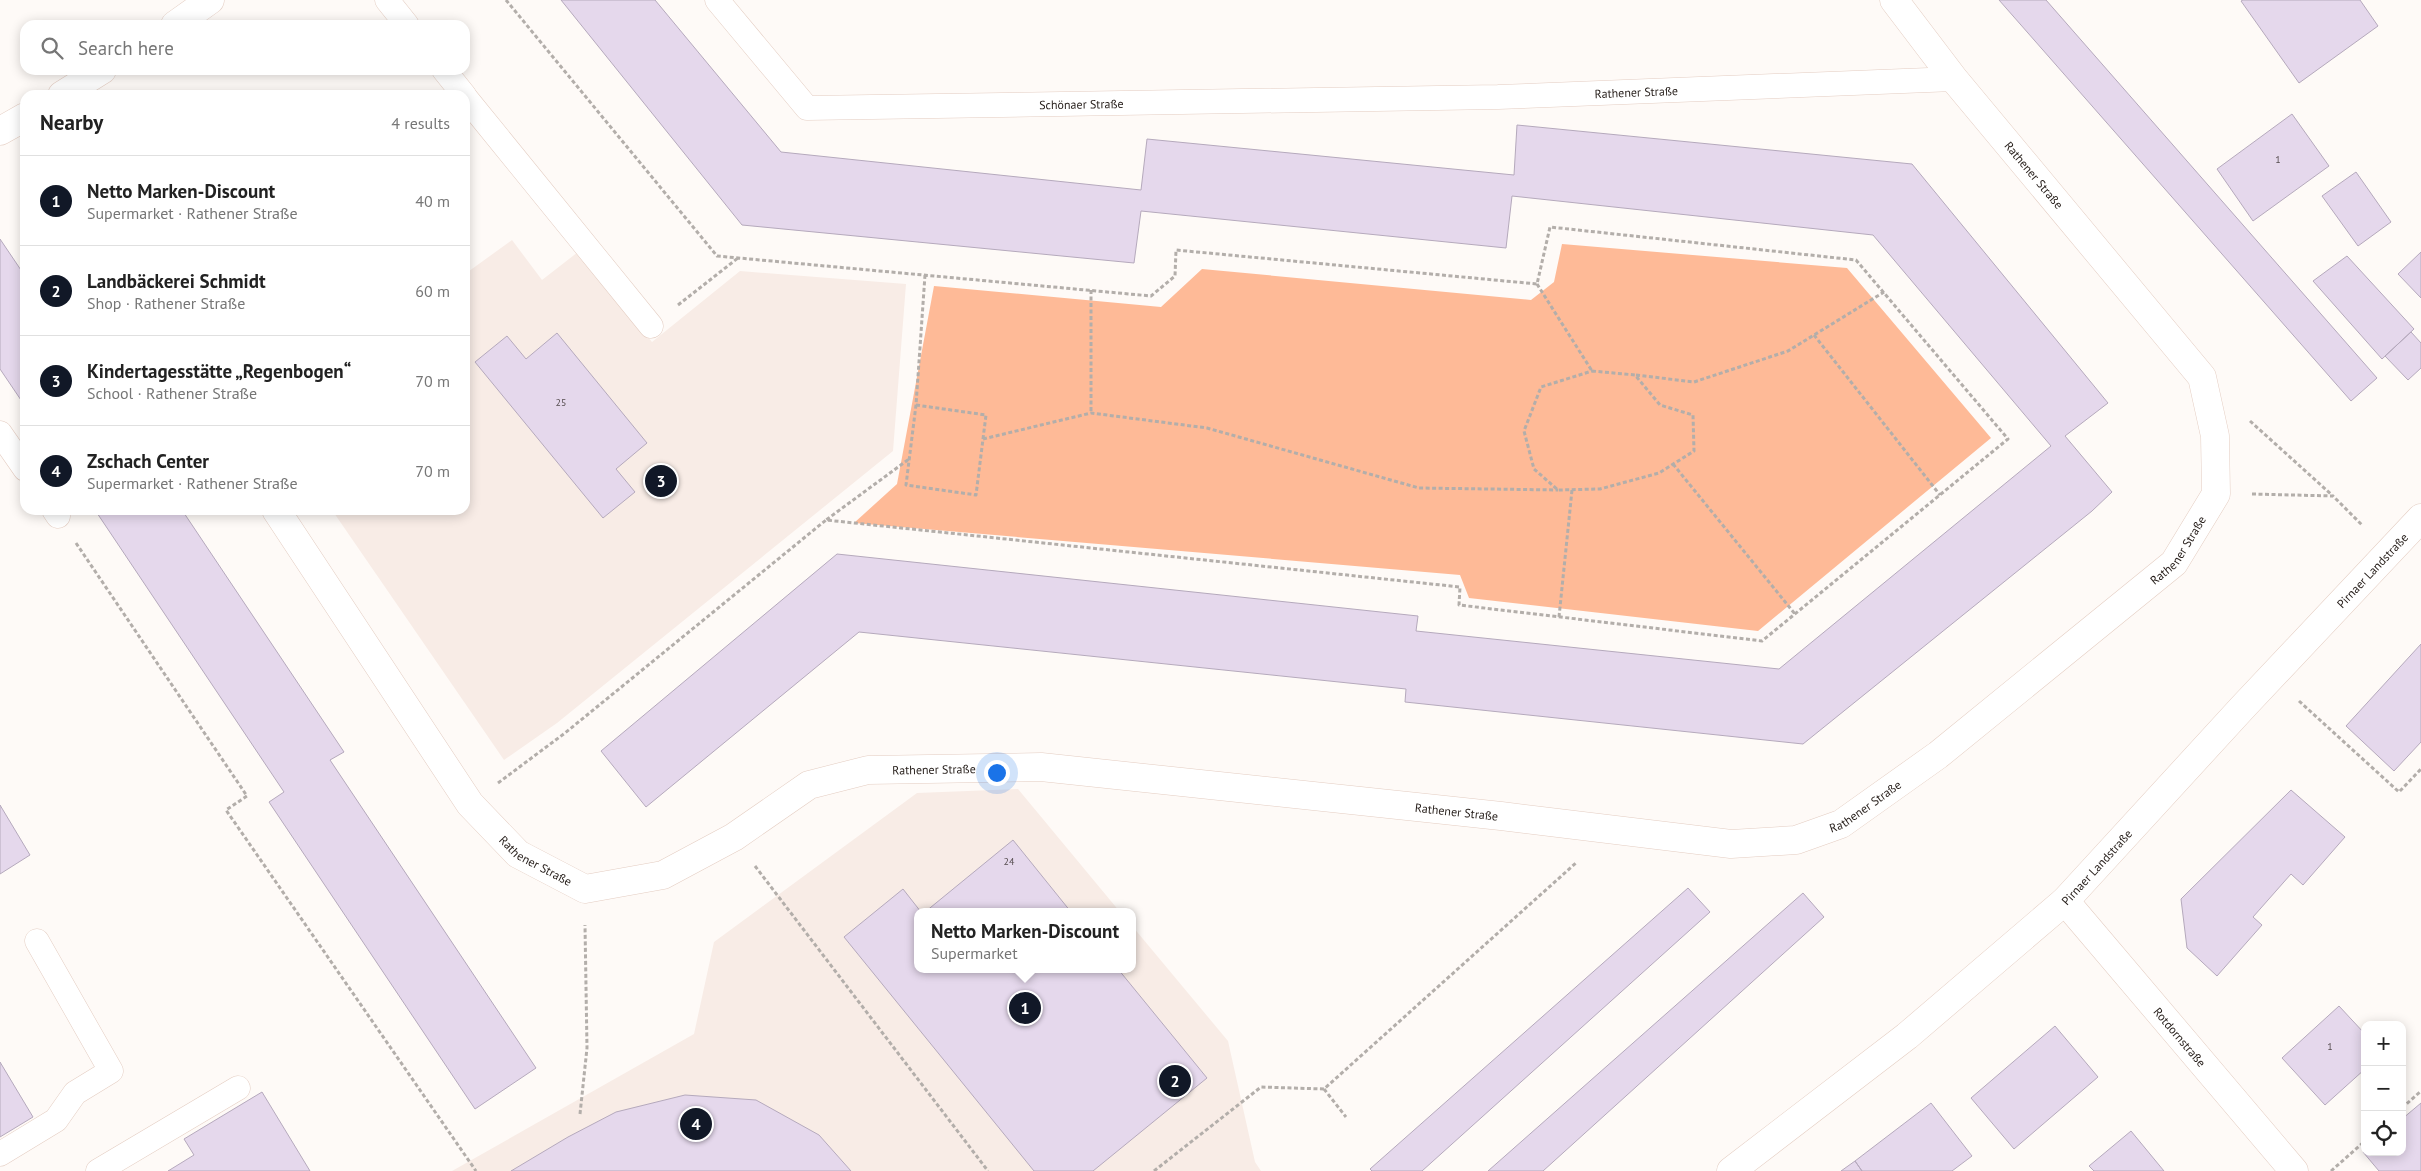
<!DOCTYPE html>
<meta charset="utf-8">
<style>
:root{--surface:#fff;--page:#f6f6f6;--text:#222;--muted:#767676;--line:#e0e0e0;--accent:#111827}
body{margin:0;font-family:"PT Sans",sans-serif;background:var(--page);color:var(--text)}
.controls{position:absolute;right:15px;bottom:15px;display:grid;overflow:hidden;border-radius:10px;box-shadow:0 2px 12px #0003}
.controls button{width:45px;height:45px;display:grid;place-items:center;padding:0;border:0;border-bottom:1px solid var(--line);background:var(--surface);color:var(--text);font:25px sans-serif}
.you{position:absolute;left:996px;top:772px;width:18px;height:18px;margin:-12px;border:4px solid #fff;border-radius:50%;background:#1a73e8;box-shadow:0 0 0 8px #1a73e833}
.badge{display:grid;place-items:center;width:32px;height:32px;border-radius:50%;background:var(--accent);color:#fff;font-size:16px;font-weight:700}
.pin{position:absolute;translate:-50% -50%;border:2px solid #fff;box-shadow:0 1px 5px #0006}
.popup{position:absolute;left:914px;top:908px;width:222px;height:65px;box-sizing:border-box;display:grid;place-content:center;border-radius:10px;background:var(--surface);filter:drop-shadow(0 1px 4px #0005);font-size:16px;white-space:nowrap;color:var(--muted)}
.popup b{font-size:19px;color:var(--text)}
.popup::after{content:'';position:absolute;left:50%;top:100%;margin-left:-10px;border:10px solid transparent;border-top-color:var(--surface)}
.list{margin:0;padding:0;list-style:none}
h2{display:flex;justify-content:space-between;align-items:center;height:65px;margin:0;padding:0 20px;font-size:21px}
h2 small{font-size:16px;font-weight:400;color:var(--muted)}
.list li{display:grid;grid-template-columns:32px 1fr auto;gap:15px;align-items:center;box-sizing:border-box;height:90px;padding:0 20px;border-top:1px solid var(--line)}
.list b{display:block;font-size:19px;white-space:nowrap}
.list p{margin:0;font-size:16px;white-space:nowrap;color:var(--muted)}
.list em{font-size:16px;font-style:normal;color:var(--muted)}
.icon{flex:none;width:28px;height:28px;fill:none;stroke:currentColor;stroke-width:2;stroke-linecap:round;stroke-linejoin:round}
.map{position:relative;flex:none;width:2421px;height:1171px;overflow:hidden}
.search{position:absolute;background:var(--surface);box-shadow:0 2px 12px #0003;left:20px;top:20px;width:450px;height:55px;display:flex;align-items:center;gap:12px;box-sizing:border-box;padding:0 18px;border-radius:15px;color:var(--muted);font-size:19px}
.panel{position:absolute;background:var(--surface);box-shadow:0 2px 12px #0003;left:20px;top:90px;width:450px;height:425px;border-radius:15px}
.map>svg:first-child{display:block}
.built{fill:#f8ece6}
.green{fill:#feba97}
.building{fill:#e5d8ec;stroke:#b5a9bc}
.lines{fill:none;stroke-linecap:round;stroke-linejoin:round}
.service-casing{stroke:#e4cdc2;stroke-width:25}
.minor-casing{stroke:#e4cdc2;stroke-width:29}
.tertiary-casing{stroke:#e4cdc2;stroke-width:29}
.path{stroke:#b3aeaa;stroke-width:3;stroke-dasharray:4 2.5;stroke-linecap:butt}
.service{stroke:#fff;stroke-width:24}
.minor{stroke:#fff;stroke-width:28}
.tertiary{stroke:#fff;stroke-width:28}
.labels{text-anchor:middle;dominant-baseline:central;stroke-width:4.5;stroke-linejoin:round;paint-order:stroke}
.number-label{font-size:10px;fill:#544b4d}
.street-label{font-size:12px;fill:#241c18;stroke:#fff}
</style>
<div class="map">
<svg width="2421" height="1171" viewBox="0 0 2421 1171">
<rect width="100%" height="100%" fill="#fefaf7"/>
<!-- built -->
<path class="built" d="M512,240L542,280L578,252L652,342L740,271L906,284L893,451L557,723L504,760L332,510H465V274Z
M1018,789L1120,912H918V969H1132L1133,927L1228,1041L1255,1162L1261,1171H452L694,1034L714,942L917,793Z"/>
<!-- green -->
<path class="green" d="M1562,244L1847,268L1991,438L1758,631L1469,598L1460,575L854,523L897,484L934,286L1161,307L1202,269L1531,300L1554,282Z"/>
<!-- building -->
<path class="building" d="M561,0H655L781,152L1141,190L1147,139L1514,175L1517,125L1912,164L2108,403L2065,436L2112,492L2092,511L1803,744L1405,702L1406,689L859,632L646,807L601,751L837,554L1418,616L1416,631L1779,669L2051,446L1873,235L1512,196L1506,248L1141,211L1134,263L742,225Z
M1999,0H2046L2377,378L2351,401Z
M2243,0H2360L2378,26L2299,83L2241,1Z
M2292,114L2329,166L2253,221L2217,169Z
M2356,172L2391,222L2358,246L2322,196Z
M0,239L25,276V406L0,369Z
M2421,252V298L2398,274Z
M2347,256L2414,329L2382,359L2313,281Z
M2411,332L2421,343V368L2408,380L2385,356Z
M557,333L647,443L616,469L635,492L603,518L475,362L507,336L526,359Z
M95,510H182L344,752L330,760L536,1068L475,1109L269,802L284,792Z
M2421,644V742L2394,771L2346,726Z
M2291,790L2345,837L2303,885L2291,874L2253,917L2262,925L2217,976L2187,948L2181,899Z
M0,805L30,855L0,874Z
M1013,840L1071,912H925Z
M1688,888L1710,912L1422,1171H1372L1370,1169Z
M903,889L921,912H918V969H1118L1207,1078L1093,1171H1034L844,937Z
M1803,893L1824,917L1543,1171H1488Z
M2339,1006L2365,1034V1069L2325,1105L2282,1058Z
M2055,1026L2098,1077L2014,1149L1971,1098Z
M0,1062L33,1117L0,1137Z
M262,1092L310,1171H168L194,1155L184,1139Z
M685,1095L756,1100L819,1135L851,1171H511L568,1137L616,1112Z
M1931,1103L1972,1156L1952,1171H1862L1855,1161Z
M2421,1103V1171H2379L2363,1152H2402V1119Z
M2131,1131L2164,1171H2094L2089,1166Z
M1855,1161L1862,1171H1841Z"/>
<g class="lines">
<!-- service casing -->
<g class="service-casing">
<g id="service">
<path d="M387,0L407,25"/>
<path id="s1" d="M717,0L807,108L1498,97L1954,79"/>
<path d="M444,70L464,95"/>
<path d="M465,97L651,326"/>
<path d="M0,433L25,469"/>
<path d="M54,510L58,516"/>
<path d="M0,1154L56,1120L75,1093L111,1071L37,941"/>
<path d="M98,1171L238,1088"/>
</g>
</g>
<!-- minor casing -->
<g class="minor-casing">
<g id="minor">
<path d="M175,25L210,0"/>
<path d="M62,95L102,70"/>
<path d="M0,131L25,117"/>
<path id="s2" d="M276,510L470,804L518,854L585,889L663,875L734,837L809,785L868,770L1041,767L1501,816L1731,844L1796,840L1841,824L1938,755L2174,563L2216,494L2215,436L2202,377L1954,79L1894,0"/>
<path id="s3" d="M2065,901L2294,1171"/>
</g>
</g>
<!-- tertiary casing -->
<g class="tertiary-casing">
<g id="tertiary">
<path id="s4" d="M1731,1171L1907,1036L2065,901L2242,708L2421,518"/>
</g>
</g>
<!-- path -->
<path class="path" d="M506,0L717,256L1151,296L1175,276L1176,250L1537,284L1550,227L1856,260L2008,439L1762,641L1459,605L1460,587L826,520L909,459
M1537,284L1592,371
M1091,290V413
M678,305L738,258
M1814,335L1940,495
M1592,371L1635,375L1660,405L1693,415L1694,451L1659,473L1600,489L1558,490L1534,469L1524,431L1541,387Z
M1636,375L1694,382L1788,351L1884,292
M916,405L986,415L976,495L906,485L916,405L925,275
M2250,421L2333,496
M983,439L1091,413L1207,428L1419,488L1558,490
M1673,464L1795,614
M2252,494L2333,496L2363,526
M76,543L247,796L226,810L476,1171
M1559,617L1572,490
M2299,701L2399,792L2421,769
M498,783L565,733L826,520
M755,866L988,1171
M1324,1089L1346,1117
M2402,1108L2421,1091
M580,1114L587,1048L585,925
M1154,1171L1261,1087L1324,1089L1577,862
M2331,1171L2365,1141"/>
<!-- service -->
<use href="#service" class="service"/>
<!-- minor -->
<use href="#minor" class="minor"/>
<!-- tertiary -->
<use href="#tertiary" class="tertiary"/>
</g>
<g class="labels">
<!-- number labels -->
<g class="number-label">
<text x="2278" y="159">1</text>
<text x="561" y="402">25</text>
<text x="1009" y="861">24</text>
<text x="2330" y="1046">1</text>
</g>
<!-- street labels -->
<g class="street-label">
<text stroke="none"><textPath href="#s1" startOffset="970">Rathener Straße</textPath></text>
<text stroke="none"><textPath href="#s1" startOffset="415">Schönaer Straße</textPath></text>
<text transform="translate(2034 175) rotate(50)">Rathener Straße</text>
<text stroke="none"><textPath href="#s2" startOffset="2225">Rathener Straße</textPath></text>
<text stroke="none"><textPath href="#s4" startOffset="881">Pirnaer Landstraße</textPath></text>
<text stroke="none"><textPath href="#s2" startOffset="875">Rathener Straße</textPath></text>
<text stroke="none"><textPath href="#s2" startOffset="1819">Rathener Straße</textPath></text>
<text stroke="none"><textPath href="#s2" startOffset="1400">Rathener Straße</textPath></text>
<text stroke="none"><textPath href="#s2" startOffset="440">Rathener Straße</textPath></text>
<text stroke="none"><textPath href="#s4" startOffset="476">Pirnaer Landstraße</textPath></text>
<text stroke="none"><textPath href="#s3" startOffset="178">Rotdornstraße</textPath></text>
</g>
</g>
</svg>
<div class="controls">
<button>+</button>
<button>−</button>
<button><svg class="icon" aria-label="locate" viewBox="0 0 24 24"><circle cx="12" cy="12" r="6"/><path d="M12 2v4M12 18v4M2 12h4M18 12h4"/></svg></button>
</div>
<div class="you"></div>
<div class="pin badge" style="left:1025px;top:1008px">1</div>
<div class="popup"><b>Netto Marken-Discount</b>Supermarket</div>
<div class="pin badge" style="left:1175px;top:1081px">2</div>
<div class="pin badge" style="left:661px;top:481px">3</div>
<div class="pin badge" style="left:696px;top:1124px">4</div>
<div class="search"><svg class="icon" aria-label="search" viewBox="0 0 24 24"><circle cx="10" cy="10" r="6"/><path d="M15 15l6 6"/></svg>Search here</div>
<section class="panel">
<h2>Nearby<small>4 results</small></h2>
<ul class="list">
<li><span class="badge">1</span><div><b>Netto Marken-Discount</b><p>Supermarket · Rathener Straße</p></div><em>40 m</em></li>
<li><span class="badge">2</span><div><b>Landbäckerei Schmidt</b><p>Shop · Rathener Straße</p></div><em>60 m</em></li>
<li><span class="badge">3</span><div><b>Kindertagesstätte „Regenbogen“</b><p>School · Rathener Straße</p></div><em>70 m</em></li>
<li><span class="badge">4</span><div><b>Zschach Center</b><p>Supermarket · Rathener Straße</p></div><em>70 m</em></li>
</ul>
</section>
</div>
